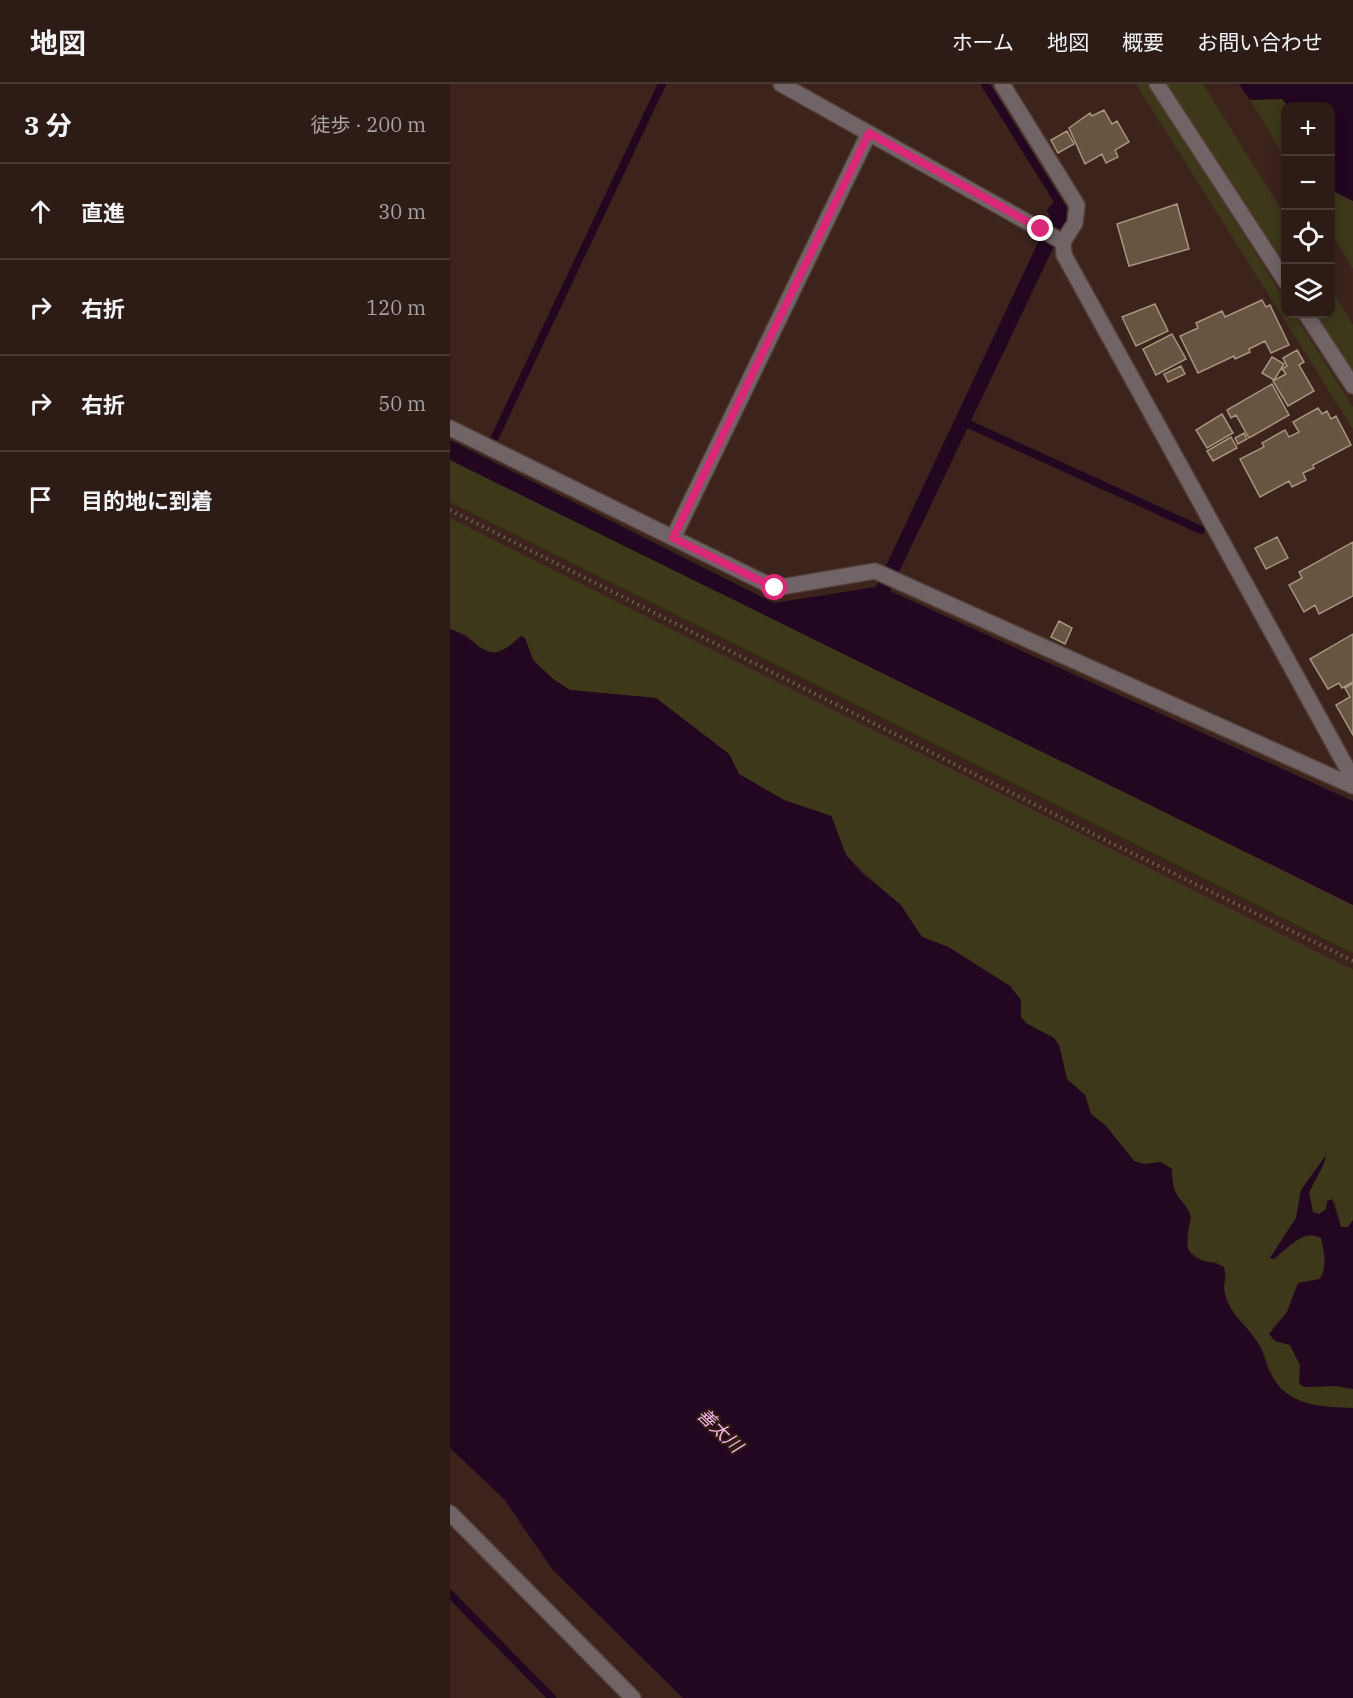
<!DOCTYPE html>
<html lang="ja">
<meta charset="utf-8">
<style>
:root{--surface:#2d1b16;--page:#35241f;--text:#f1f3f6;--muted:#a7a1a1;--line:#483935}
body{margin:0;font-family:"IBM Plex Serif","Noto Sans JP",serif;background:var(--page);color:var(--text)}
.controls{position:absolute;right:18px;top:18px;display:grid;overflow:hidden;border-radius:12px;box-shadow:0 3px 15px #0003}
.controls button{width:54px;height:54px;display:grid;place-items:center;padding:0;border:0;border-bottom:2px solid var(--line);background:var(--surface);color:var(--text);font:30px sans-serif}
.stop{position:absolute;width:18px;height:18px;margin:-14px;border:4px solid #db2777;border-radius:50%;background:#fff}
.stop.end{background:#db2777;border-color:#fff;box-shadow:0 2px 6px #0008}
.list{margin:0;padding:0;list-style:none}
h2{display:flex;justify-content:space-between;align-items:center;height:78px;margin:0;padding:0 24px;font-size:26px}
h2 small{font-size:20px;font-weight:400;color:var(--muted)}
.list li{display:grid;grid-template-columns:39px 1fr auto;gap:18px;align-items:center;box-sizing:border-box;height:96px;padding:0 24px;border-top:2px solid var(--line)}
.list b{display:block;font-size:22px;white-space:nowrap}
.list em{font-size:20px;font-style:normal;color:var(--muted)}
.icon{flex:none;width:33px;height:33px;fill:none;stroke:currentColor;stroke-width:2;stroke-linecap:round;stroke-linejoin:round}
.map{position:relative;flex:none;width:903px;height:1614px;overflow:hidden}
header{display:flex;align-items:center;gap:36px;box-sizing:border-box;height:84px;padding:0 30px;background:var(--surface);border-bottom:2px solid var(--line)}
header strong{font-size:28px}
nav{display:flex;gap:33px;margin-inline-start:auto;font-size:21px}
main{display:flex}
aside{flex:1;background:var(--surface)}
.map>svg:first-child{display:block}
.green{fill:#3d381a}
.water{fill:#230620}
.lines{fill:none;stroke-linecap:round;stroke-linejoin:round}
.stream{stroke:#230620;stroke-width:8}
.building{fill:#675441;stroke:#a8947e;stroke-width:1.5}
.minor-casing{stroke:#563f39;stroke-width:18}
.path{stroke:#715c56;stroke-width:4;stroke-dasharray:1.5 4.5;stroke-linecap:butt}
.minor{stroke:#716466;stroke-width:15}
.route{stroke:#db2777;stroke-width:8}
.labels{text-anchor:middle;dominant-baseline:central;stroke-width:4.5;stroke-linejoin:round;paint-order:stroke}
.water-label{font-size:18px;font-style:italic;fill:#f2b6e7;stroke:#311a14}
</style>
<header>
<strong>地図</strong>
<nav><a>ホーム</a><a>地図</a><a>概要</a><a>お問い合わせ</a></nav>
</header>
<main>
<aside>
<h2>3 分<small>徒歩 · 200 m</small></h2>
<ul class="list">
<li><svg class="icon" aria-label="ahead" viewBox="0 0 24 24"><path d="M12 20V5M6 11l6-6 6 6"/></svg><div><b>直進</b></div><em>30 m</em></li>
<li><svg class="icon" aria-label="right" viewBox="0 0 24 24"><path d="M7 20v-9h11M14 6l5 5-5 5"/></svg><div><b>右折</b></div><em>120 m</em></li>
<li><svg class="icon" aria-label="right" viewBox="0 0 24 24"><path d="M7 20v-9h11M14 6l5 5-5 5"/></svg><div><b>右折</b></div><em>50 m</em></li>
<li><svg class="icon" aria-label="arrive" viewBox="0 0 24 24"><path d="M6 21V4h12l-3 4 3 4H6"/></svg><div><b>目的地に到着</b></div></li>
</ul>
</aside>
<div class="map">
<svg width="903" height="1614" viewBox="0 0 903 1614">
<rect width="100%" height="100%" fill="#3c241d"/>
<!-- green -->
<path class="green" d="M686,0H699L835,216L836,230H844L903,323V345Z
M716,0H753L835,132V185Z
M832,15L838,22H836L835,74L800,16Z
M881,106L903,117V185L881,148Z
M881,205L903,241V290L864,230H880Z
M0,376L903,821V869L0,418Z
M0,434L903,886V1136L898,1143H891L885,1117L869,1130L863,1128L859,1109L877,1073L851,1106L846,1134L820,1174L824,1175L855,1150L871,1154L875,1178L870,1195L848,1199L837,1228L822,1245L833,1260L840,1261L850,1281L854,1303L886,1302L903,1305V1324C883,1323 857,1325 840,1313C822,1301 821,1283 812,1266C799,1241 765,1223 777,1191L767,1178L753,1177L738,1166L739,1126C726,1112 722,1104 722,1085L711,1078L694,1080L684,1077L656,1042L641,1030L635,1011L617,995L609,961L576,939L571,933V916L560,902L499,863L472,853L436,808L396,771L382,732L334,716L289,690L279,670L206,614L120,606L103,595L83,576L75,555L71,552L54,568L45,569L30,565L18,551L0,545Z"/>
<!-- water -->
<path class="water" d="M530,0H540L617,124L616,137L440,507L903,717V821L0,376V356L324,519L426,503L600,133L597,126L604,118Z
M789,0H903V117L881,106L880,22H838L832,15L800,16Z
M0,545C35,557 34,587 71,552L75,554L83,576L103,595L120,606L206,614L279,670L289,690L334,716L381,732L396,771L412,789L451,821L472,853L498,863L560,902L571,916V933L576,939L604,954L609,961L617,995L635,1011L641,1030L656,1042L684,1077L694,1080L711,1078L722,1085C722,1118 732,1109 741,1133C738,1150 730,1168 751,1176C760,1179 766,1178 774,1183C777,1193 772,1201 775,1210C780,1231 798,1242 808,1259C814,1268 815,1279 820,1289C837,1322 869,1323 903,1324V1614H233L102,1485L54,1415L0,1364Z
M876,1071C874,1084 864,1096 859,1109L863,1128L869,1130L876,1126L877,1117L882,1115L891,1143H898L903,1136V1305L886,1302L854,1303L849,1299L850,1281L840,1261L825,1257L819,1250L837,1228L848,1199L870,1195C878,1183 874,1167 871,1154C853,1144 838,1164 824,1175L820,1174L846,1134L851,1106Z"/>
<g class="lines">
<!-- stream -->
<path class="stream" d="M514,338L751,446
M45,353L212,0
M0,1510L102,1614"/>
</g>
<!-- building -->
<path class="building" d="M654,26L662,40L667,37L679,58L665,66L668,73L656,79L652,70L635,80L619,44L640,29L642,32Z
M617,47L624,60L608,69L601,56Z
M727,120L739,165L679,182L667,140Z
M812,216L816,223L820,221L839,261L821,269L815,257L799,265L800,268L785,275L784,272L748,289L730,252L748,244L746,239L772,227L775,233Z
M705,220L718,247L686,262L672,233Z
M722,250L736,275L706,291L693,265Z
M847,266L854,278L849,281L864,307L838,322L823,297L836,290L832,285L837,282L833,274Z
M822,273L834,280L824,296L812,289Z
M731,282L735,290L718,298L714,290Z
M822,300L839,331L799,354L786,331L781,334L777,326Z
M868,324L872,330L877,327L881,335L886,332L901,361L863,381L864,384L853,389L856,396L842,403L839,397L810,413L790,375L814,363L812,359L835,346L839,353L849,348L843,338Z
M772,330L783,349L757,364L746,346Z
M794,349L797,355L788,360L785,354Z
M781,353L787,364L763,377L757,367Z
M827,453L838,474L816,485L805,464Z
M903,458V512L869,530L865,521L854,528L839,501L852,494L849,488Z
M609,537L622,544L615,560L601,553Z
M903,550V598L892,604L889,599L878,605L860,575Z
M903,599V651L886,621L900,613L895,604Z"/>
<g class="lines">
<!-- minor casing -->
<g class="minor-casing">
<path id="minor" d="M331,0L613,158
M552,0L627,121L625,139L613,158L614,171L903,695
M707,0L836,198
M856,230L903,302
M0,344L325,504L425,487L903,702
M223,454L419,49
M0,1429L183,1614"/>
</g>
<!-- path -->
<path class="path" d="M0,426L651,754L903,877"/>
<!-- minor -->
<use href="#minor" class="minor"/>
</g>
<g class="lines">
<!-- route -->
<path class="route" d="M325,504L223,454L419,49L591,145"/>
</g>
<g class="labels">
<!-- water labels -->
<g class="water-label">
<text transform="translate(270 1346) rotate(44)">善太川</text>
</g>
</g>
</svg>
<div class="controls">
<button>+</button>
<button>−</button>
<button><svg class="icon" aria-label="locate" viewBox="0 0 24 24"><circle cx="12" cy="12" r="6"/><path d="M12 2v4M12 18v4M2 12h4M18 12h4"/></svg></button>
<button><svg class="icon" aria-label="layers" viewBox="0 0 24 24"><path d="M12 4l9 5-9 5-9-5zM3 14l9 5 9-5"/></svg></button>
</div>
<div class="stop" style="left:325px;top:504px"></div>
<div class="stop end" style="left:591px;top:145px"></div>
</div>
</main>
